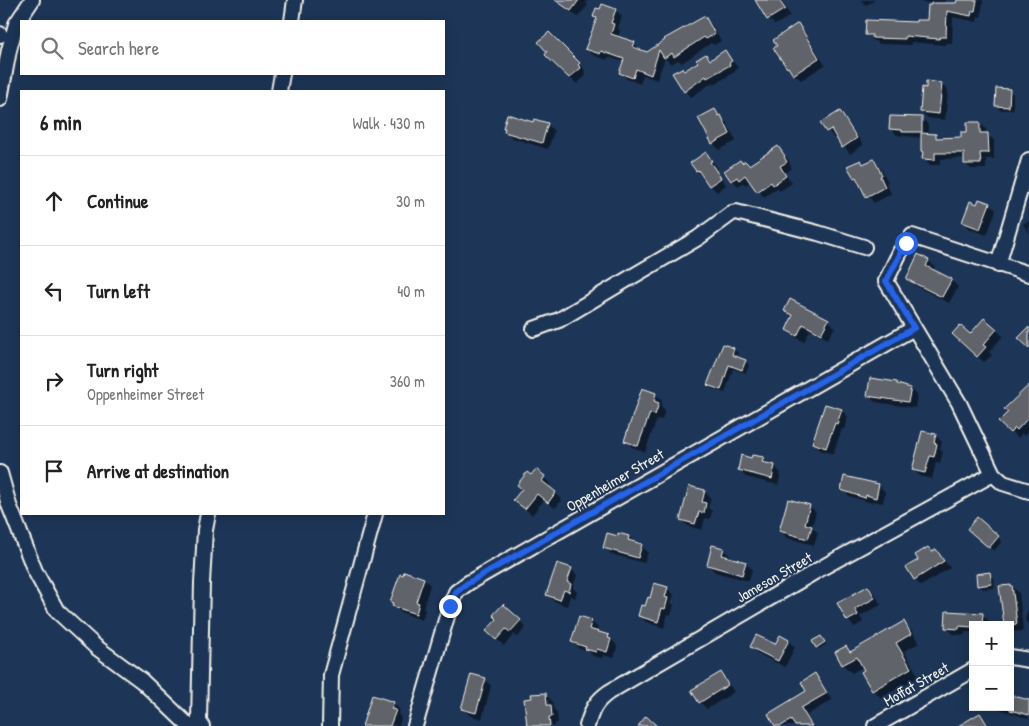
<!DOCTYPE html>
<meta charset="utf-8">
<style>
:root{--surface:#fff;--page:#f6f6f6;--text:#222;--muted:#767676;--line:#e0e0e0}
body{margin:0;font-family:"Patrick Hand",sans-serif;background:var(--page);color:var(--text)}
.controls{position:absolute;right:15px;bottom:15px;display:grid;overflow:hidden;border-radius:0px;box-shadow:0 2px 12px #0003}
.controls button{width:45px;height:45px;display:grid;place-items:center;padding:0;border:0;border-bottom:1px solid var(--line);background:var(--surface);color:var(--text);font:25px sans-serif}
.stop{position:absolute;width:15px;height:15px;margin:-11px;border:4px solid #2563eb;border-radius:50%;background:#fff}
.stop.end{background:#2563eb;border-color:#fff;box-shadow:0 1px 5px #0008}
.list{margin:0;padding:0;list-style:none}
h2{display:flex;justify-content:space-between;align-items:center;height:65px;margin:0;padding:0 20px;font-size:21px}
h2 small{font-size:16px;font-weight:400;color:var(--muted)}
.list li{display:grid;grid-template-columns:32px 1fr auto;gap:15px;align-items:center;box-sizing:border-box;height:90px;padding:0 20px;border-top:1px solid var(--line)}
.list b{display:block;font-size:19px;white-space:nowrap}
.list p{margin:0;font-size:16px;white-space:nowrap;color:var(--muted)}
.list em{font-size:16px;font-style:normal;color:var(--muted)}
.icon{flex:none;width:28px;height:28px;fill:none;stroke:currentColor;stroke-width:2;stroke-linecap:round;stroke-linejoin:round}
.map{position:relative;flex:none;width:1029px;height:726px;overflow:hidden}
.search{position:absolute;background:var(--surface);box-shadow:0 2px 12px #0003;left:20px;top:20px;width:425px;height:55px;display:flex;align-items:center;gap:12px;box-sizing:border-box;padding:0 18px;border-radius:0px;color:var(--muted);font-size:19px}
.panel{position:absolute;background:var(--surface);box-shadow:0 2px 12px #0003;left:20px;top:90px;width:425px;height:425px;border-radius:0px}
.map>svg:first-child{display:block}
.shadow{fill:#0007;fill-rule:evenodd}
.building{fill:#61646b;stroke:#f4f1e8}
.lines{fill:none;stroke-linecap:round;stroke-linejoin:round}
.minor-casing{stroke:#f4f1e8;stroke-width:18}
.minor{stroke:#1d3557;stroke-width:14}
.route{stroke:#2563eb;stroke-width:6}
.labels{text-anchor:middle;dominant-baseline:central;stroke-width:4;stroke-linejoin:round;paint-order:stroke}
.street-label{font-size:15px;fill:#f4f1e8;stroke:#1d3557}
</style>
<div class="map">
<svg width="1029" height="726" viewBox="0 0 1029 726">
<rect width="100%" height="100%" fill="#1d3557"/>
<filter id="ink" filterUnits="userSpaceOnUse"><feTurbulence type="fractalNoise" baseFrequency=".02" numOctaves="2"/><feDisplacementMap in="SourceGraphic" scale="10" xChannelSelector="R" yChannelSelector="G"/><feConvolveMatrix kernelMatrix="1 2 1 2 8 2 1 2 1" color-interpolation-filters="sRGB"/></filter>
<g filter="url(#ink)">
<!-- shadow -->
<path class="shadow" d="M560,0H588L586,3L588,5L578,17L566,8L559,2Z
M757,0H781L790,16L775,25L768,19Z
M861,0H874V1L866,5Z
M918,0H945L944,3L957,4L958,0H983L981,17L978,16L977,22L953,17L952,43H946L945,45L911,42V45L879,44L876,41H873L867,34L928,21L930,3L920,2Z
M615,10L622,16L618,28L620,31L618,38L634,44L641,50L647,53L705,18L711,24L721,41L714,45L711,43L682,63L678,60L671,64L665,58L657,80L643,75L640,84L627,79L620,73L624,62L608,57L607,60L593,55L586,49L598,20L595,16Z
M798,25L804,31L825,65L801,80L787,68L775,48Z
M549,33L585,70L584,72L586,75L577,84L546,55L549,52Z
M725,52L738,68L735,70L736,71L715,84L713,82L691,97L685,91L684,72L700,62L706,55L711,60Z
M941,84L948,91L945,120L928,118L921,112Z
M1009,90L1013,94V110H1000L996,106Z
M715,110L727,123L736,141L719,150L713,143Z
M840,112L846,119L863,145L850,154L837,136L834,138L822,123Z
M922,118L928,125V134L935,135L939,139L962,138L980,123L986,129V134L994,140V159H986V169H971L965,163V158L941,159L940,165H930L924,159L922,138L897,135L891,129Z
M547,124L554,131L548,149L512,138L506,132Z
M778,147L790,162L789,163L792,168L785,173L792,183L780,191L777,188L764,197L751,181L746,185L743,183L738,186L726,172L742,164L749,166Z
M706,154L718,168L716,170L726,185L717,192L696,171Z
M873,160L880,167L888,182L886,183L891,194L874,203L855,177L860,161L864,165Z
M989,204L996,210L987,235L970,229L964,222L978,206Z
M1028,221L1029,222V233L1023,224Z
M929,261L935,267L933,271L951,280L958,287L949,303L914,285L908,279Z
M786,310L828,320L835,327L828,339L810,330L804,342L794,336L787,330L792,317Z
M984,319L1003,336L989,352L992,355L984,362L960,341L970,336Z
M733,349L738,353L736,358L745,361L749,365L746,373L733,369L725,393L713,389L708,385Z
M1029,386V430L1024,436L1022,433L1018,438L1000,422Z
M911,389L917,395L915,408L875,402L868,395Z
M643,390L656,394L662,401L661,406L665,410L662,420L657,419L645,452L632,447L625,441Z
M842,410L848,417L844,429H842L833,454L820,450L813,443Z
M935,435L942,442L940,449L943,452L940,463L936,462L932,479L920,476L913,469Z
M752,459H763L770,465L775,467L781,473L778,485L746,477L739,470Z
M536,471L551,484L548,487L562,500L555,508L544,500L532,515L515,500Z
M879,485L885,492L883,503L872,501V503L849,496L842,489Z
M704,491L711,498L708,508L712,511L710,519L705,518L702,530L688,526L681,520Z
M809,506L816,512L812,527L818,533L814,545L787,538L781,531ZM807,508H810L804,530L802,529Z
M973,533L998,537L1002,541L994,551Z
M629,537L648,552L644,563L611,554L605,547L619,538Z
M723,549L730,556L729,558L745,563L752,569L749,581L715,572L708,565Z
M936,551L950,568L921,586L915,579L932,553Z
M571,569L577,575L573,588L577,592L575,598L570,596L567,606L554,601L548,595Z
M990,574L994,578L995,588L983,589L979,585Z
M424,579L430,585L423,608L425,610L422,620L400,612L392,602Z
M1012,586L1019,593L1023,631L1012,632L1010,625H1005Z
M868,587L875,594L881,605L860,616L863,622L854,627L848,620Z
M667,588L674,595L671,603L674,605L671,615L668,614L664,628L646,622L639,616L651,599Z
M1029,606V624L1025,620Z
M982,615L989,621L988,625H973V632H965V635L953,634L947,627Z
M520,621L526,627L517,638L514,634L504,646L488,631Z
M591,621L598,628L596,633L608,636L615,643L617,647L614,658L603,655L602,658L593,656L589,651L579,649L573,642Z
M904,623L912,631L919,643L904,651L919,677L881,698L873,690L864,666L852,673L843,665L836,653L846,647L851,653Z
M822,639L826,644L819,649L817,647Z
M788,641L795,647L785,667L758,654L752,647L776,646Z
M721,674L727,681L734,692L707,709L700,702Z
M815,675L821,682L832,700L807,715L813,726H777L808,691Z
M485,679L491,686L482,719L469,715L463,708Z
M1010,687L1013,690L1011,696L1029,702V719L993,707H1010Z
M545,694L552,701L553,708L557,713L558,723H555V726H528L533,699Z
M393,703L400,710L398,714L401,718L399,726L384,724L383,726H364Z
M980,714L990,726H960Z"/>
<!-- building -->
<path class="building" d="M555,0H579L571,11Z
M755,0H779L785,9L767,20Z
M957,0H977L975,11H972L971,16L947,11L946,37H940L939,39L905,36V39L872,38V35H865L866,20L916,22V20H927L928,5H931V3H956Z
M602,4L616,9L611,23L614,24L611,34L635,42L633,47L647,52L665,40L664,39L705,16L715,34L706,39L704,37L674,57L672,53L664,58L659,50L651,75L636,69L633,78L619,73L624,59L601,51L600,54L585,49L597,18L593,17L596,8L600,9Z
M798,23L819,58L793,75L788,67L787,68L773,48L777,46L773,40Z
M549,32L580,63L578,65L581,68L569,78L545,55L547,52L538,42Z
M725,50L732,61L729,63L730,65L707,78L706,76L684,92L672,73L682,68L684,71L698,62L696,60L706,54L710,60Z
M926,81L942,83L939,114L920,112L922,87L926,88Z
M996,88L1010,89L1009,107L995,106Z
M715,109L719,116L721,115L730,134L712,144L698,118Z
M840,111L857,138L842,148L831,129L826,132L820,123Z
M507,114L533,122L534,119L548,123L542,143L504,132L505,128H503Z
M890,116L922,117V132H902V130L889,129Z
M967,122H980V133H988L989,153H980L981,164H964V153H935V160L922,159L923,152L921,151V133L936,134V138L961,137V132H967Z
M778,146L785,156L784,157L787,162L780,166L786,176L773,185L771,182L757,192L745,175L739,180L737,177L731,181L724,171L740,160L742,163L745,161L749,165Z
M706,152L712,161L710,162L721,178L709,186L698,170L696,171L690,163Z
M874,159L882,175L880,176L885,187L866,197L856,177L854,178L847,166L861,160L863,164Z
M979,199L990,203L980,229L962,222L970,201L977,204Z
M918,254L929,260L926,266L952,279L942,297L906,279Z
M790,299L829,319L821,334L803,324L797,336L786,330L793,315L784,311Z
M984,318L997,329L983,345L986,347L977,357L952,334L960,325L970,334Z
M1029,327V348L1018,338Z
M723,344L734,348L732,355L746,360L742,370L729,365L721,390L707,385Z
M870,378L897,382V384L911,388L908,402L867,396Z
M1029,385V417L1017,430L1015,428L1010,433L998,422L1008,412L1004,409Z
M642,388L656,393L654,401L659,403L655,415L650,413L638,446L624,441Z
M825,404L842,409L837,424L835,423L826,448L812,443Z
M922,431L936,434L934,443L937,444L934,457L930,456L925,473L912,470Z
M741,455L751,458L752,455L764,457L762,462L775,465L772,479L738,470Z
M536,469L545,476L542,481L556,492L548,503L537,494L525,509L513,500L522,489L517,485L527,472L531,475Z
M844,476L879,484L876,498L866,495L865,498L841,490Z
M689,486L705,490L702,502L706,503L704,513L699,512L695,524L680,520Z
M788,499L810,505L805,524L812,526L808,539L779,531Z
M977,517L999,536L989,548L967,529Z
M607,533L618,536V533L629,536L628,540L642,544L638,558L603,548Z
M712,545L724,548L722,555L746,562L742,575L707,565Z
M928,547L932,552L936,549L944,561L914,580L906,567L918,560L915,555Z
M557,563L572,568L567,582L571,584L569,592L564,590L560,600L546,595Z
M404,571L424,578L416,602L419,603L416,614L392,606L393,603L390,602L400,574L403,575Z
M990,572L992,584L977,586L976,574Z
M654,583L668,587L665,597L668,598L665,609L662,608L658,622L638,616L641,605L645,606L648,597L650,598Z
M1012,585L1017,624L1004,625L999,586Z
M868,586L875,598L855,609L858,615L847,621L837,603Z
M503,604L521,620L510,632L506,629L496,640L486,631L497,619L493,615Z
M946,611L983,613L982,625H973V627L959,626V629L945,628Z
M579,616L592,620L589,629L609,635L608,638L611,639L607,652L597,649L596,652L585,649L586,647L571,642Z
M904,621L911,634L896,643L911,668L872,691L861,672L864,670L857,657L842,665L835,652L846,646L850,652Z
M756,635L775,644L780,635L789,640L778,661L750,647Z
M821,636L825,642L816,648L812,641Z
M721,672L728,685L699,703L691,690Z
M815,673L827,693L801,708L812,726H795L791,720L781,726H775L768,714L806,691L801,682Z
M471,674L486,678L476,713L461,709Z
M546,693L547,705H551L552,717H549L550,726H527L524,699L532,698L531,694Z
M372,695L394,702L391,709L396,710L390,726H362Z
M1010,695L1029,700V715L1010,710Z
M980,713L988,726H958Z
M646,716L657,726H638Z"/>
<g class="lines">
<!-- minor casing -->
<g class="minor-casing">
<path id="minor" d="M292,21L295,0
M0,34V35
M279,91L282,74
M0,99L9,50L16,24L32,0
M998,265L1029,160
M1029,274L912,236L900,252L886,281L959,403L993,474L1003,483L1029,491
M534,329L559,320L628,279L698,238L732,213L736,212L818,233L864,247
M0,473L9,505L35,571L57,611L96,647L142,681L189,726
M1010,657L1029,660
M202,726L199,721L202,583L205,530L208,514
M330,726L331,675L375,514
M415,726L450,606L456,592L468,583L914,328
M587,726C592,709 595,702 609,692L825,566L993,474
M875,726L973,670"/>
</g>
<!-- minor -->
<use href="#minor" class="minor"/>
</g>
</g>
<g class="lines" filter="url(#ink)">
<!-- route -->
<path class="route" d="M450,606L456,592L468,583L914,328L886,281L906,243"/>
</g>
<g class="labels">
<!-- street labels -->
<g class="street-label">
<text transform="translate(615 480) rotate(-30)">Oppenheimer Street</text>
<text transform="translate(774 577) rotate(-30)">Jameson Street</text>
<text transform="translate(916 684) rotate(-30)">Moffat Street</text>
</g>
</g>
</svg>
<div class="controls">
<button>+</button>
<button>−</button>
</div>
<div class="stop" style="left:906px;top:243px"></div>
<div class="stop end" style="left:450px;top:606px"></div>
<div class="search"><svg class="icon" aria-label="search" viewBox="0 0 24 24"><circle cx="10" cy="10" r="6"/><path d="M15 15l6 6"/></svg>Search here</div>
<section class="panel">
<h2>6 min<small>Walk · 430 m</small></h2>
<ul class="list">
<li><svg class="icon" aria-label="ahead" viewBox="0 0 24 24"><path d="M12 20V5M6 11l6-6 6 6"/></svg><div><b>Continue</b></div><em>30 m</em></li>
<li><svg class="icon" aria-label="left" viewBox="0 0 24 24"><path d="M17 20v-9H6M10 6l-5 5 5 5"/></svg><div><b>Turn left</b></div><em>40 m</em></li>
<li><svg class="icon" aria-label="right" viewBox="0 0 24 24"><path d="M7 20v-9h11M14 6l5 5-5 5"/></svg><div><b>Turn right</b><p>Oppenheimer Street</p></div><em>360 m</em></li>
<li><svg class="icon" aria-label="arrive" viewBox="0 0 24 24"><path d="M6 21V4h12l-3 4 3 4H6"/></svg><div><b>Arrive at destination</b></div></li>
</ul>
</section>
</div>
